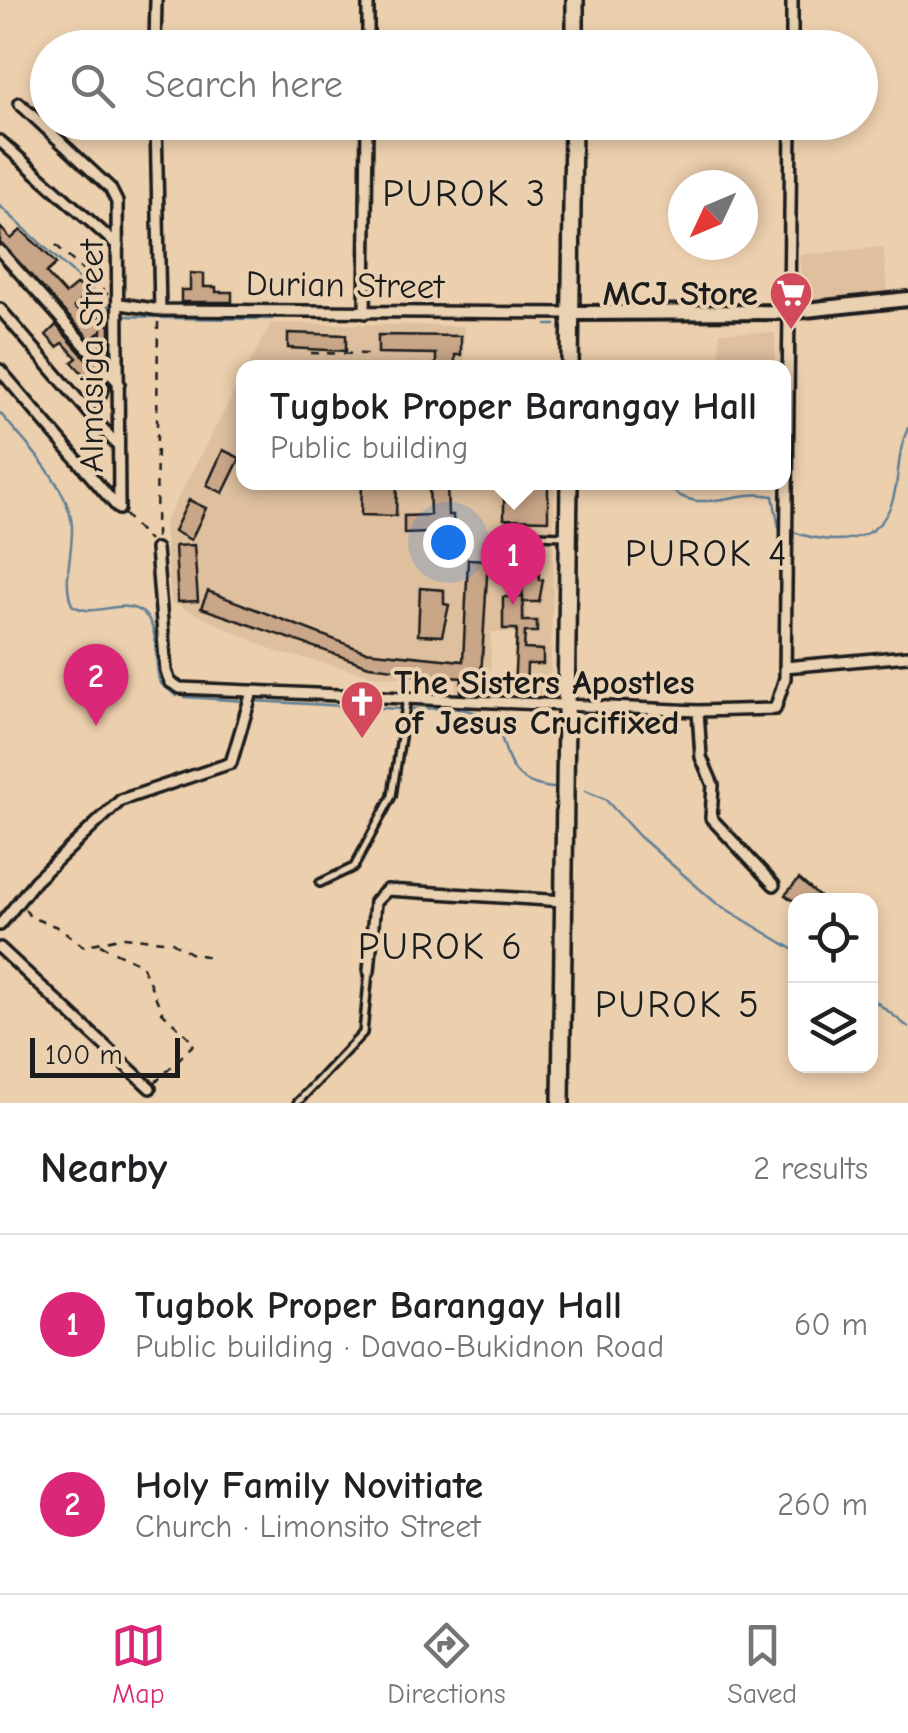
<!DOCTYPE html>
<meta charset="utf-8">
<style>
:root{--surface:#fff;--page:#f2f2f2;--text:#202124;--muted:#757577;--line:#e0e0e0;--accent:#db2777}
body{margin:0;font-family:"Comic Neue",sans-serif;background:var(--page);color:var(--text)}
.controls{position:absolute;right:30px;bottom:30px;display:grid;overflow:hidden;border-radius:20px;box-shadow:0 5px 15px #0003}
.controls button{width:90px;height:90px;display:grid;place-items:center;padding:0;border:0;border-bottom:2px solid var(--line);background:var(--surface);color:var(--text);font:50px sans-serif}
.compass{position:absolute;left:668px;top:170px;width:90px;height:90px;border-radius:50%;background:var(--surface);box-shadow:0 5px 15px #0003;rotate:226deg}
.scale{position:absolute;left:30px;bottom:25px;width:150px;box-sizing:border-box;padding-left:10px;border:5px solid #1c1c1c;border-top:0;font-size:28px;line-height:35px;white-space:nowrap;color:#1c1c1c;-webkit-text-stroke:8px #e9d1b1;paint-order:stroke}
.you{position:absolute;left:448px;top:542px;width:35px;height:35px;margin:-25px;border:8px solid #fff;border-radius:50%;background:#1a73e8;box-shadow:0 0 0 15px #1a73e833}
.badge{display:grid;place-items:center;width:65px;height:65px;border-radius:50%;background:var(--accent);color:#fff;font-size:32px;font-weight:700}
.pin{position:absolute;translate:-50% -82px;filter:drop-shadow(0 2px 5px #0008)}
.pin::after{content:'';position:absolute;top:52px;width:35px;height:30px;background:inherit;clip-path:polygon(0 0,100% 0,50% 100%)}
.popup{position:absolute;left:236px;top:360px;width:555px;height:130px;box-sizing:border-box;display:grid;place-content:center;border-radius:20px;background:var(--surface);filter:drop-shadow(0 2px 8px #0005);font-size:32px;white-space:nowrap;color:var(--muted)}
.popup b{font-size:38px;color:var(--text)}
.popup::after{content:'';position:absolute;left:50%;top:100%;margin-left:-20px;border:20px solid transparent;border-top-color:var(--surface)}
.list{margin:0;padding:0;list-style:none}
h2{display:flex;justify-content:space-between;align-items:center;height:130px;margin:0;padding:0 40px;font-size:42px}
h2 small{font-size:32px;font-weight:400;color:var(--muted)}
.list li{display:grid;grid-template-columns:65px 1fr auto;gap:30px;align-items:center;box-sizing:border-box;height:180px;padding:0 40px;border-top:2px solid var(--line)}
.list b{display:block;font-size:38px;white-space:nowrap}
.list p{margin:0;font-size:32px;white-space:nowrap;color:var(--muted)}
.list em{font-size:32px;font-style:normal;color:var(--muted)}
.icon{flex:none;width:55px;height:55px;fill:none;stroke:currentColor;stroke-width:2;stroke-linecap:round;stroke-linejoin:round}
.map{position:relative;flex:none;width:908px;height:1103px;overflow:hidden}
.search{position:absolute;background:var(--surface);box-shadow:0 5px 15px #0003;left:30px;right:30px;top:30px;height:110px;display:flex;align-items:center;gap:25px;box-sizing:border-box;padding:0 35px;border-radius:55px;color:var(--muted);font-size:38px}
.sheet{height:490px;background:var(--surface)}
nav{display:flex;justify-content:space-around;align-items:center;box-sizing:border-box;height:140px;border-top:2px solid var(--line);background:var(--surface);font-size:28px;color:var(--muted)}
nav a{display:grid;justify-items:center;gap:5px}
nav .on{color:var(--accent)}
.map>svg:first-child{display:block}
.built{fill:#dec09f}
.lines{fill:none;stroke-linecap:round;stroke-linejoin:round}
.stream{stroke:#5e7f96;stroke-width:2.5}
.building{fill:#c9a688;stroke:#1c1c1c;stroke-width:2.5}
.lane-casing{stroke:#1c1c1c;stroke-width:12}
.street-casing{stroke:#1c1c1c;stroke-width:16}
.secondary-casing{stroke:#1c1c1c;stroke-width:20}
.highway-casing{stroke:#1c1c1c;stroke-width:22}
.path{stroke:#1c1c1c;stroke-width:2.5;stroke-dasharray:8 8;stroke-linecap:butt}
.lane{stroke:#e9d1b1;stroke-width:5}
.street{stroke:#e9d1b1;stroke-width:9}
.secondary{stroke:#e9d1b1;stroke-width:12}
.highway{stroke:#e9d1b1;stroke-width:15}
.labels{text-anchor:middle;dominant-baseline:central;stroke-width:8;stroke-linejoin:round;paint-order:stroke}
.street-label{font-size:35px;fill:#1c1c1c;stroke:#e9d1b1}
.poi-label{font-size:35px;font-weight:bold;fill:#1c1c1c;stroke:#e9d1b1;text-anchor:end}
.neighbourhood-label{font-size:38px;letter-spacing:2.5px;fill:#1c1c1c;stroke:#e9d1b1}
</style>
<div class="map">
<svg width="908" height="1103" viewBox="0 0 908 1103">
<rect width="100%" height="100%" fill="#eccfad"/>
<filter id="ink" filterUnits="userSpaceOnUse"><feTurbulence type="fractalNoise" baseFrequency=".01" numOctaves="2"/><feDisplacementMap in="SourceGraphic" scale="20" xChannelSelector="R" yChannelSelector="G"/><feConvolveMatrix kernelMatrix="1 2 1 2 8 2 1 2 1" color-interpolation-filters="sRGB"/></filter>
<g filter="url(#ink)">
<!-- built -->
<path class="built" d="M883,247L888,297L812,304L810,287H802L799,255Z
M271,323L464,326V362H496L495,368H247Z
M720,332L775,333V367H719Z
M243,376V482L555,483L550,695L512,693L515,633L491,632L490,699L456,697V680L377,676L277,652L171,602L164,524Z"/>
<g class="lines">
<!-- stream -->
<path class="stream" d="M0,206L115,312
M125,316L155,317
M162,318L272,319
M547,325H555
M0,413C25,443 69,485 72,526C73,553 62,581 72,605C95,620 121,596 143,613C161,627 153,664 160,683L177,696
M664,482C696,521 733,487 773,496L779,528
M793,532C832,545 879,547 893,499C900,475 897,451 908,428
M185,697L245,701
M254,701L401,709
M410,709C432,709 461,705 481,715C519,733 489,781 553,788
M585,791L605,799L639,836L716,903L796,951
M870,997L908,1027"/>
</g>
<!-- building -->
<path class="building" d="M0,227L11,239L21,230L47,254L56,264L46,273L65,294L77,284L87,295L74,307L87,320L95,313L110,326V355L101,351L102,330L91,340L0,243Z
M190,273L204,274V287H216V292H232V302H181V290H190Z
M56,325L110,386L106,399L72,362L77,358L63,343L57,347L46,335Z
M288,333L346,335V351L288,348Z
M378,335L461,336V355H455V368H436V354L378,353Z
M223,450L240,458L223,493L207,485Z
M362,482H397L396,516L361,515Z
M429,482H447L448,515H453L454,532L404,534V516L430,515Z
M504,482H548V520L504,519Z
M189,500L206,508L191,540L174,531Z
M520,544H536L538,550L539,580H543L539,602H523Z
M194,545L198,601L178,602L175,546Z
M468,559L488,560L480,693L461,692L462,678L403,674V670L369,666L201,608L208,591L364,651L463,661Z
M420,588L444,590V604L449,605L442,636L418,635Z
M503,597H523V621H537V632H525L524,649L543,650V664H527L526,692L514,691L517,629H503Z
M799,879L823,900H792L785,895Z"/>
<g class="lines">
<!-- lane casing -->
<g class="lane-casing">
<path id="lane" d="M506,534L565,536
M320,883L354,867L392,796L407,698
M297,1103L363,1033L369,971"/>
</g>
<!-- street casing -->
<g class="street-casing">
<path id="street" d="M155,48L156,0
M368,48V0
M792,48V0
M19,103L110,188L117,202L119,509
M156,122L160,310
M0,141L118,246
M0,251L119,383
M121,304L160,310L570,313
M0,309L117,445
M365,313L367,122
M0,370L119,509
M156,549L166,671L170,682L180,688L698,711L775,709L785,678L791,122
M785,667L908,656
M698,711L701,757L713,785L711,818L774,885
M0,925L35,881L121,800L231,763L252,692
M0,948L150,1088
M369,971L375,902L387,890L564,901"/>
</g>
<!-- secondary casing -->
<g class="secondary-casing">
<path id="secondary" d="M570,313L787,312L908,299"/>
</g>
<!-- highway casing -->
<g class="highway-casing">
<path id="highway" d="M575,48V0
M570,368L573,122
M561,1103L569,482"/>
</g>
<!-- path -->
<path class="path" d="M56,245L109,296
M311,353L371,354
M124,514L149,541
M156,538L158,321
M25,909L30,917L60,928L83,946L124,937L172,942L190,953L210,957
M100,945L142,965L162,1012L195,1043L155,1083"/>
<!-- lane -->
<use href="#lane" class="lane"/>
<!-- street -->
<use href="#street" class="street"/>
<!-- secondary -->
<use href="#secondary" class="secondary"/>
<!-- highway -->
<use href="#highway" class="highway"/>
</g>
</g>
<!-- icons -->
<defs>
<g id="supermarket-pin" transform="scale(2.25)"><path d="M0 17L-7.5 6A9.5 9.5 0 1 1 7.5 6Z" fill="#d1495b" stroke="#e9d1b1"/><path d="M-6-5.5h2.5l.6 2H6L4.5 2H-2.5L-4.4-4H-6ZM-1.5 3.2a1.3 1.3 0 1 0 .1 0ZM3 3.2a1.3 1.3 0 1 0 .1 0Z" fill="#fff"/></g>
<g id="church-pin" transform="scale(2.25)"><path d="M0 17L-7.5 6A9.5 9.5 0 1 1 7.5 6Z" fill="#d1495b" stroke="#e9d1b1"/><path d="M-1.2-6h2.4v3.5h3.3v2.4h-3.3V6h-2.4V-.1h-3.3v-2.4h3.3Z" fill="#fff"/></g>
</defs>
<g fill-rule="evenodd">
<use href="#supermarket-pin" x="791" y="293"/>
<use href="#church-pin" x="362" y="702"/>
</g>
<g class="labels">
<!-- street labels -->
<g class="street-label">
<text transform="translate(345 285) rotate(1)">Durian Street</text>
<text transform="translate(91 356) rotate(-90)">Almasiga Street</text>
</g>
<!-- poi labels -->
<g class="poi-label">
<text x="758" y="293">MCJ Store</text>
<text x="394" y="682" text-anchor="start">The Sisters Apostles<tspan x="394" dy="40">of Jesus Crucifixed</tspan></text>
</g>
<!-- neighbourhood labels -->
<g class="neighbourhood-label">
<text x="465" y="194">PUROK 3</text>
<text x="707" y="554">PUROK 4</text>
<text x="441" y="947">PUROK 6</text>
<text x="678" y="1005">PUROK 5</text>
</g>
</g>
</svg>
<div class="controls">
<button><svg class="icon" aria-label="locate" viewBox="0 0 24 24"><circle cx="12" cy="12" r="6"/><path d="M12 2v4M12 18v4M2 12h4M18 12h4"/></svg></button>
<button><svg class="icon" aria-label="layers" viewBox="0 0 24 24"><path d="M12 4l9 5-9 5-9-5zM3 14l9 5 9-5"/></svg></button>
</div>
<svg class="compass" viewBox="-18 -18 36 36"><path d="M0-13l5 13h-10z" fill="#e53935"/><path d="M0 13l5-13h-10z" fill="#757577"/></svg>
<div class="scale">100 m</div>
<div class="you"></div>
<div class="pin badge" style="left:513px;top:605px">1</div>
<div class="popup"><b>Tugbok Proper Barangay Hall</b>Public building</div>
<div class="pin badge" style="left:96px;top:726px">2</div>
<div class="search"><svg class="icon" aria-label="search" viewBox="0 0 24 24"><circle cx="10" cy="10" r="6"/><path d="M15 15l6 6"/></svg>Search here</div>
</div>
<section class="sheet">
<h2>Nearby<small>2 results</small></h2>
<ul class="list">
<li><span class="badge">1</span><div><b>Tugbok Proper Barangay Hall</b><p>Public building · Davao-Bukidnon Road</p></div><em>60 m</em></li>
<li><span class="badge">2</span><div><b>Holy Family Novitiate</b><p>Church · Limonsito Street</p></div><em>260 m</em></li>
</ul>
</section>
<nav>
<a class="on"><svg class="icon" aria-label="map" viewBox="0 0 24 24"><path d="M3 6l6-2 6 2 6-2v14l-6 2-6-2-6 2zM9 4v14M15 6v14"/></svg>Map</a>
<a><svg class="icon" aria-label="directions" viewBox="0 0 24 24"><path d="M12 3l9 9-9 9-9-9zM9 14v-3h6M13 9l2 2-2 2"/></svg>Directions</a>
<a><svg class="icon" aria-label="saved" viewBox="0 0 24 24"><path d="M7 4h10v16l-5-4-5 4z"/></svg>Saved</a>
</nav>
